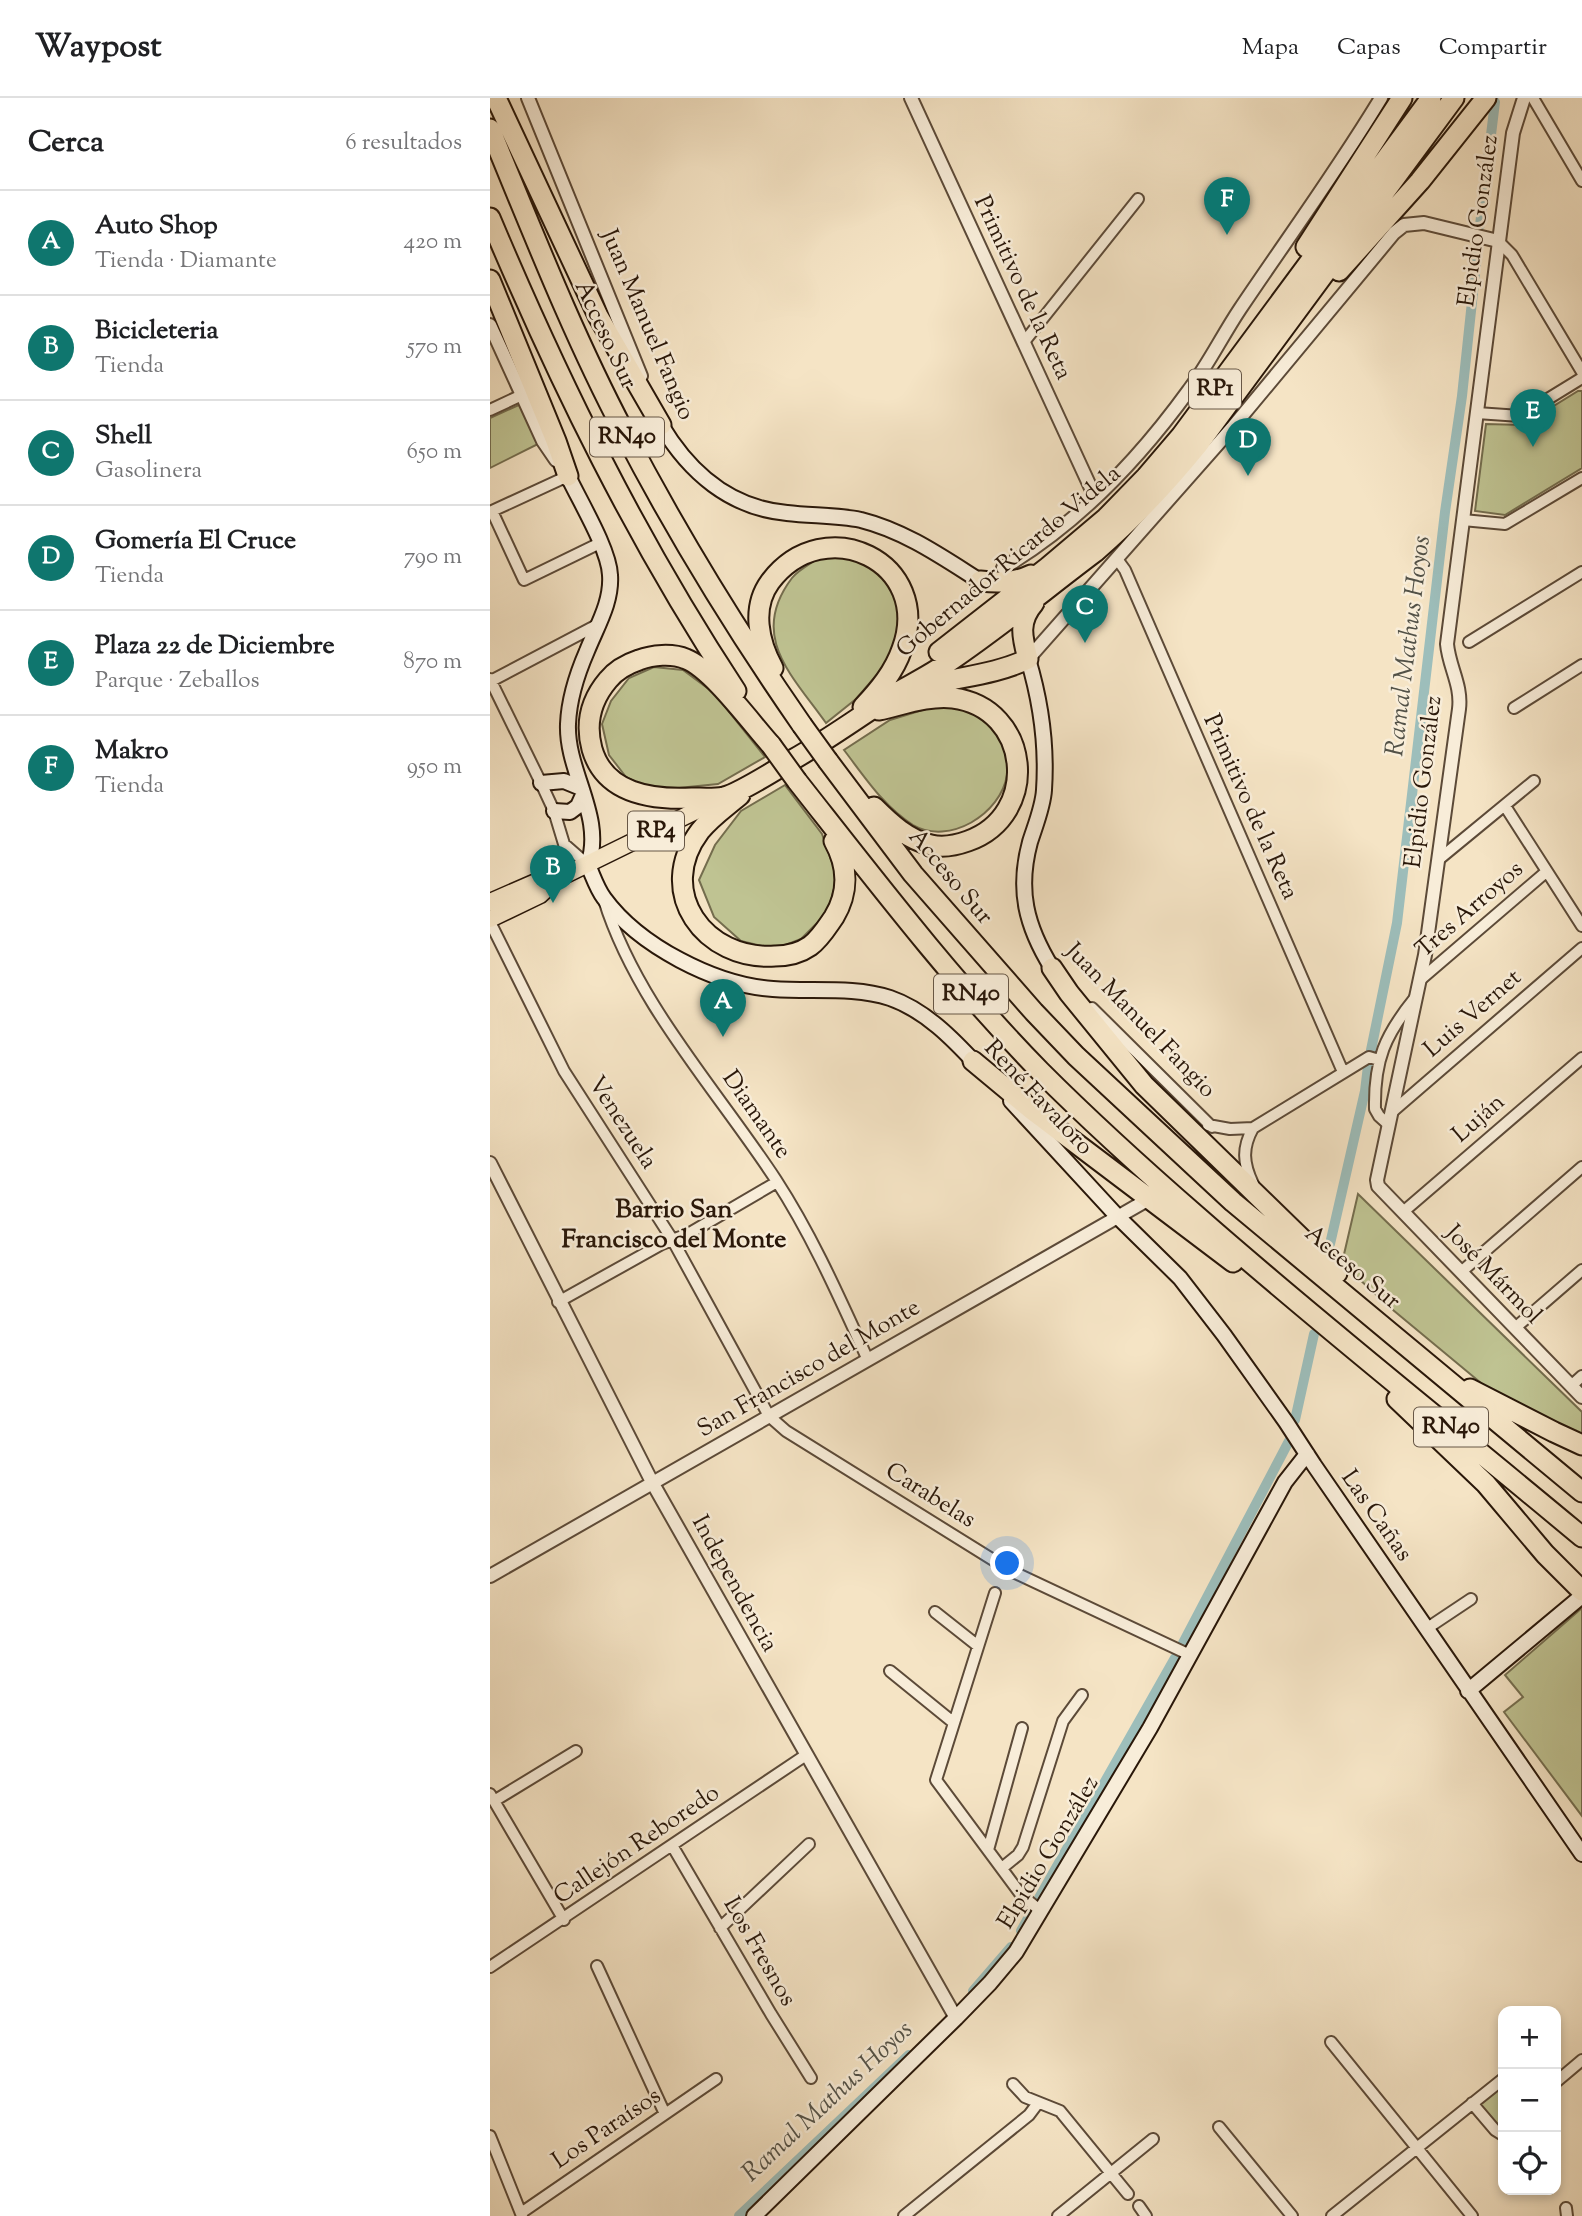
<!DOCTYPE html>
<html lang="es">
<meta charset="utf-8">
<style>
:root{--surface:#fff;--page:#f2f2f2;--text:#202124;--muted:#757577;--line:#e0e0e0;--accent:#0f766e}
body{margin:0;font-family:"Sorts Mill Goudy",serif;background:var(--page);color:var(--text)}
.controls{position:absolute;right:21px;bottom:21px;display:grid;overflow:hidden;border-radius:14px;box-shadow:0 4px 10px #0003}
.controls button{width:63px;height:63px;display:grid;place-items:center;padding:0;border:0;border-bottom:2px solid var(--line);background:var(--surface);color:var(--text);font:35px sans-serif}
.you{position:absolute;left:518px;top:1466px;width:24px;height:24px;margin:-18px;border:5px solid #fff;border-radius:50%;background:#1a73e8;box-shadow:0 0 0 10px #1a73e833}
.badge{display:grid;place-items:center;width:46px;height:46px;border-radius:50%;background:var(--accent);color:#fff;font-size:23px;font-weight:700}
.pin{position:absolute;translate:-50% -58px;filter:drop-shadow(0 2px 4px #0008)}
.pin::after{content:'';position:absolute;top:37px;width:24px;height:21px;background:inherit;clip-path:polygon(0 0,100% 0,50% 100%)}
.list{margin:0;padding:0;list-style:none}
h2{display:flex;justify-content:space-between;align-items:center;height:91px;margin:0;padding:0 28px;font-size:30px}
h2 small{font-size:23px;font-weight:400;color:var(--muted)}
.list li{display:grid;grid-template-columns:46px 1fr auto;gap:21px;align-items:center;box-sizing:border-box;height:105px;padding:0 28px;border-top:2px solid var(--line)}
.list b{display:block;font-size:26px;white-space:nowrap}
.list p{margin:0;font-size:23px;white-space:nowrap;color:var(--muted)}
.list em{font-size:23px;font-style:normal;color:var(--muted)}
.icon{flex:none;width:38px;height:38px;fill:none;stroke:currentColor;stroke-width:2;stroke-linecap:round;stroke-linejoin:round}
.map{position:relative;flex:none;width:1092px;height:2118px;overflow:hidden}
header{display:flex;align-items:center;gap:42px;box-sizing:border-box;height:98px;padding:0 35px;background:var(--surface);border-bottom:2px solid var(--line)}
header strong{font-size:33px}
nav{display:flex;gap:38px;margin-inline-start:auto;font-size:24px}
main{display:flex}
aside{flex:1;background:var(--surface)}
.map>svg:first-child{display:block}
.green{fill:#bfc392;stroke:#746d4e;stroke-width:2}
.lines{fill:none;stroke-linecap:round;stroke-linejoin:round}
.canal{stroke:#9dbebb;stroke-width:10}
.minor-casing{stroke:#5c4a38;stroke-width:14}
.tertiary-casing{stroke:#5c4a38;stroke-width:16}
.secondary-casing{stroke:#291709;stroke-width:18}
.primary-casing{stroke:#291709;stroke-width:19}
.motorway-casing{stroke:#291709;stroke-width:23}
.minor{stroke:#f8edd9;stroke-width:10}
.tertiary{stroke:#f8edd9;stroke-width:12}
.secondary{stroke:#f8edd9;stroke-width:14}
.primary{stroke:#f5e4c5;stroke-width:16}
.motorway{stroke:#f5e4c5;stroke-width:19}
.motorway-bridge-casing{stroke:#291709;stroke-width:23;stroke-linecap:butt}
.motorway-bridge{stroke:#f5e4c5;stroke-width:19}
.labels{text-anchor:middle;dominant-baseline:central;stroke-width:5;stroke-linejoin:round;paint-order:stroke}
.shield{fill:#f8edd9;stroke:#675747;stroke-width:2}
.shield-label{font-size:23px;font-weight:bold;fill:#291709}
.street-label{font-size:24px;fill:#291709;stroke:#f8edd9}
.water-label{font-size:26px;font-style:italic;fill:#525147;stroke:#f8edd9}
.neighbourhood-label{font-size:26px;font-weight:bold;fill:#291709;stroke:#f8edd9}
</style>
<header>
<strong>Waypost</strong>
<nav><a>Mapa</a><a>Capas</a><a>Compartir</a></nav>
</header>
<main>
<aside>
<h2>Cerca<small>6 resultados</small></h2>
<ul class="list">
<li><span class="badge">A</span><div><b>Auto Shop</b><p>Tienda · Diamante</p></div><em>420 m</em></li>
<li><span class="badge">B</span><div><b>Bicicleteria</b><p>Tienda</p></div><em>570 m</em></li>
<li><span class="badge">C</span><div><b>Shell</b><p>Gasolinera</p></div><em>650 m</em></li>
<li><span class="badge">D</span><div><b>Gomería El Cruce</b><p>Tienda</p></div><em>790 m</em></li>
<li><span class="badge">E</span><div><b>Plaza 22 de Diciembre</b><p>Parque · Zeballos</p></div><em>870 m</em></li>
<li><span class="badge">F</span><div><b>Makro</b><p>Tienda</p></div><em>950 m</em></li>
</ul>
</aside>
<div class="map">
<svg width="1092" height="2118" viewBox="0 0 1092 2118">
<rect width="100%" height="100%" fill="#f5e4c5"/>
<filter id="stains"><feTurbulence type="fractalNoise" baseFrequency=".00286" numOctaves="4"/><feColorMatrix values="0 0 0 0 .2 0 0 0 0 .09 0 0 0 0 .02 0 0 0 .5 -.17"/></filter>
<radialGradient id="worn" r=".72"><stop offset=".6" stop-color="#630" stop-opacity="0"/><stop offset="1" stop-color="#630" stop-opacity=".3"/></radialGradient>
<!-- green -->
<path class="green" d="M1088,293H1092V370L1015,417L985,413L996,326L1033,327Z
M31,306L48,346L0,370V320Z
M333,457L365,458L386,469L408,503L410,529L397,565L366,601L336,625C302,577 258,538 302,480C309,471 324,464 333,457Z
M164,569L193,572L224,595L275,659L228,686L178,691L152,687L136,679L119,657L112,626L121,603L139,580Z
M452,606C469,611 493,616 504,631C512,643 520,663 517,677C511,716 459,748 423,727C394,709 374,678 354,652L400,622Z
M295,687L332,736L347,779L338,814L311,841L285,851L251,843L224,819L209,782L225,747L251,713Z
M868,1096L1092,1314V1337L1028,1311L997,1290L897,1207L852,1165Z
M1092,1510V1718L1014,1614L1033,1599L1015,1577Z
M1013,1981V2037L982,2005Z"/>
<g class="lines">
<!-- canal -->
<path class="canal" d="M990,127L1005,4
M881,952L907,825L955,414L972,298L988,147
M840,1146L875,993L878,968
M805,1322L824,1236
M693,1545L799,1343
M549,1800L685,1560
M531,1833L541,1815
M483,1893L521,1849
M249,2118L419,1957"/>
<!-- minor casing -->
<g class="minor-casing">
<path id="minor" d="M1043,0L1092,83
M1008,143L1022,157L1092,274
M534,244L648,101
M0,312L32,297
M987,315L1030,318L1092,280
M78,378L2,413L34,482L110,445
M973,422L1015,426L1092,380
M627,461L635,472L853,974
M979,544L1092,474
M0,581L51,685L64,713L74,746L98,767
M1,583L109,526
M1024,610L1092,567
M1015,708L1092,828
M948,762L1044,683
M114,802C146,905 227,992 286,1082C323,1139 350,1201 378,1262
M0,824L74,973L182,1141L279,1318L296,1333L521,1473L700,1557
M930,882L1056,774
M602,910L722,1029
M902,1014L1092,850
M718,1027L740,1031L763,1030
M899,1027L889,1018L885,1011C884,962 895,937 925,900
M763,1086C753,1065 752,1050 763,1030L879,959L889,962
M913,1114L1092,960
M971,1174L1092,1069
M68,1204L172,1146L198,1136L287,1084
M1025,1230L1092,1172
M1081,1288L1092,1278
M505,1495L446,1682L532,1798L551,1813
M445,1514L488,1548
M936,1531L981,1501
M400,1573L464,1625
M0,1696L74,1822
M4,1703L86,1653
M183,1749L281,1916L321,1980
M498,1752L532,1630
M512,1770L528,1757L533,1749L573,1623L592,1597
M230,1830L319,1746
M107,1868L175,2016
M0,1869L316,1657
M841,1944L982,2118
M1066,1984L1092,1962
M523,1986L535,1999L570,2013L638,2096
M982,2005L1005,2032L1013,2037
M729,2029L802,2118
M0,2038L32,2118
M649,2108L656,2118
M1076,2110L1077,2118
M31,2115L226,1981
M414,2118L539,2017L548,2005
M568,2118L663,2041
M842,2118L1013,1981"/>
</g>
<!-- tertiary casing -->
<g class="tertiary-casing">
<path id="tertiary" d="M38,0L151,278
M421,0L605,399
M1034,0L1023,35L957,546C959,569 972,587 969,611L935,857L887,1082L888,1088L1092,1299
M0,227L53,343L66,362
M513,470C586,427 649,361 699,292C718,267 732,238 750,211C797,141 847,73 891,0
M538,561L742,330L904,135L914,127L934,125L1008,143
M0,1065L162,1384L466,1920
M0,1478L659,1101"/>
</g>
<!-- secondary casing -->
<g class="secondary-casing">
<path id="secondary" d="M171,327C199,374 240,410 297,415C321,418 347,417 371,422C415,433 452,459 490,483
M78,378C89,402 119,451 120,477C122,504 107,528 97,553C87,576 79,600 78,626C76,674 115,719 98,767C103,778 107,791 114,800C149,848 225,887 283,891C322,894 363,888 400,900C435,912 463,941 488,968
M538,561C551,604 557,647 554,692C553,709 545,728 540,744C527,792 536,828 562,870
M51,685L74,683L91,690
M64,713L80,714L88,708L93,697
M521,1003L627,1118L690,1180L734,1237L796,1324L824,1367L1092,1756
M978,1593L1092,1498
M264,2118L466,1920L500,1885L526,1854L660,1630L795,1384L817,1356"/>
</g>
<!-- primary casing -->
<g class="primary-casing">
<path id="primary" d="M0,804L46,784L67,781
M0,821L50,797L67,781L230,701"/>
</g>
<!-- motorway casing -->
<g class="motorway-casing">
<path id="motorway" d="M6,0L108,218L171,327
M0,31C42,132 82,235 133,332C187,436 246,532 312,627
M0,120C70,286 147,443 246,593
M816,149L912,0
M849,173L930,83L996,0
M0,182L66,343L78,378
M490,483C508,485 524,485 541,477
M449,554L558,469L616,420L656,379L691,338L941,0
M283,570C269,544 261,510 280,484C335,411 444,465 412,551C404,574 389,592 373,609
M430,589C466,579 505,577 538,561C532,539 528,523 544,505
M281,647C261,625 222,571 196,561C182,555 162,557 149,562C137,566 126,572 118,582C101,602 95,625 102,651C115,696 162,702 202,700C212,700 224,701 234,699C250,695 287,671 304,661C339,641 372,617 406,595C420,587 434,580 448,571C502,536 553,493 605,454C642,422 676,386 707,348L964,0
M338,663L423,776L544,914L586,958L743,1104L1092,1394
M307,683C385,782 462,883 550,973C601,1024 654,1072 708,1119C833,1229 964,1332 1092,1439
M250,697C236,709 221,719 210,733C164,794 215,863 285,858C297,858 310,855 320,848C330,841 337,829 344,819C359,794 358,768 344,743
M384,709C400,725 418,742 441,747C454,750 467,747 478,743C551,717 541,610 463,600C439,597 412,607 389,612
M562,870L579,895L654,987L847,1175
M483,963L542,1012L743,1164
M980,1291L1064,1334L1092,1347
M907,1301L996,1386L1055,1456L1092,1493"/>
</g>
<!-- minor -->
<use href="#minor" class="minor"/>
<!-- tertiary -->
<use href="#tertiary" class="tertiary"/>
<!-- secondary -->
<use href="#secondary" class="secondary"/>
<!-- primary -->
<use href="#primary" class="primary"/>
<!-- motorway -->
<use href="#motorway" class="motorway"/>
<!-- motorway-bridge casing -->
<g class="motorway-bridge-casing">
<path id="motorway-bridge" d="M312,627L338,663
M281,647L307,683"/>
</g>
<!-- motorway-bridge -->
<use href="#motorway-bridge" class="motorway-bridge"/>
</g>
<g class="labels">
<!-- shield labels -->
<g class="shield">
<rect x="699" y="271.5" width="52" height="39" rx="5"/>
<rect x="100" y="319.5" width="74" height="39" rx="5"/>
<rect x="138" y="713.5" width="56" height="39" rx="5"/>
<rect x="444" y="876.5" width="74" height="39" rx="5"/>
<rect x="924" y="1309.5" width="74" height="39" rx="5"/>
</g>
<g class="shield-label">
<text x="725" y="291">RP1</text>
<text x="137" y="339">RN40</text>
<text x="166" y="733">RP4</text>
<text x="481" y="896">RN40</text>
<text x="961" y="1329">RN40</text>
</g>
<!-- street labels -->
<g class="street-label">
<text transform="translate(989 123) rotate(-82)">Elpidio González</text>
<text transform="translate(532 190) rotate(65)">Primitivo de la Reta</text>
<text transform="translate(157 227) rotate(67)">Juan Manuel Fangio</text>
<text transform="translate(115 237) rotate(65)">Acceso Sur</text>
<text transform="translate(519 464) rotate(-40)">Gobernador Ricardo Videla</text>
<text transform="translate(934 684) rotate(-83)">Elpidio González</text>
<text transform="translate(760 709) rotate(66)">Primitivo de la Reta</text>
<text transform="translate(460 779) rotate(50)">Acceso Sur</text>
<text transform="translate(980 812) rotate(-41)">Tres Arroyos</text>
<text transform="translate(983 916) rotate(-41)">Luis Vernet</text>
<text transform="translate(650 923) rotate(46)">Juan Manuel Fangio</text>
<text transform="translate(548 1000) rotate(47)">René Favaloro</text>
<text transform="translate(266 1017) rotate(55)">Diamante</text>
<text transform="translate(989 1021) rotate(-41)">Luján</text>
<text transform="translate(132 1025) rotate(57)">Venezuela</text>
<text transform="translate(862 1170) rotate(40)">Acceso Sur</text>
<text transform="translate(1003 1177) rotate(46)">José Mármol</text>
<text transform="translate(319 1271) rotate(-30)">San Francisco del Monte</text>
<text transform="translate(440 1398) rotate(32)">Carabelas</text>
<text transform="translate(886 1418) rotate(55)">Las Cañas</text>
<text transform="translate(244 1486) rotate(61)">Independencia</text>
<text transform="translate(147 1747) rotate(-34)">Callejón Reboredo</text>
<text transform="translate(559 1755) rotate(-59)">Elpidio González</text>
<text transform="translate(269 1854) rotate(60)">Los Fresnos</text>
<text transform="translate(117 2031) rotate(-34)">Los Paraísos</text>
</g>
<!-- water labels -->
<g class="water-label">
<text transform="translate(919 548) rotate(-83)">Ramal Mathus Hoyos</text>
<text transform="translate(338 2004) rotate(-43)">Ramal Mathus Hoyos</text>
</g>
<!-- neighbourhood labels -->
<g class="neighbourhood-label">
<text x="184" y="1112">Barrio San<tspan x="184" dy="30">Francisco del Monte</tspan></text>
</g>
</g>
<rect width="100%" height="100%" filter="url(#stains)"/>
<rect width="100%" height="100%" fill="url(#worn)"/>
</svg>
<div class="controls">
<button>+</button>
<button>−</button>
<button><svg class="icon" aria-label="locate" viewBox="0 0 24 24"><circle cx="12" cy="12" r="6"/><path d="M12 2v4M12 18v4M2 12h4M18 12h4"/></svg></button>
</div>
<div class="you"></div>
<div class="pin badge" style="left:233px;top:939px">A</div>
<div class="pin badge" style="left:63px;top:805px">B</div>
<div class="pin badge" style="left:595px;top:545px">C</div>
<div class="pin badge" style="left:758px;top:378px">D</div>
<div class="pin badge" style="left:1043px;top:349px">E</div>
<div class="pin badge" style="left:737px;top:137px">F</div>
</div>
</main>
